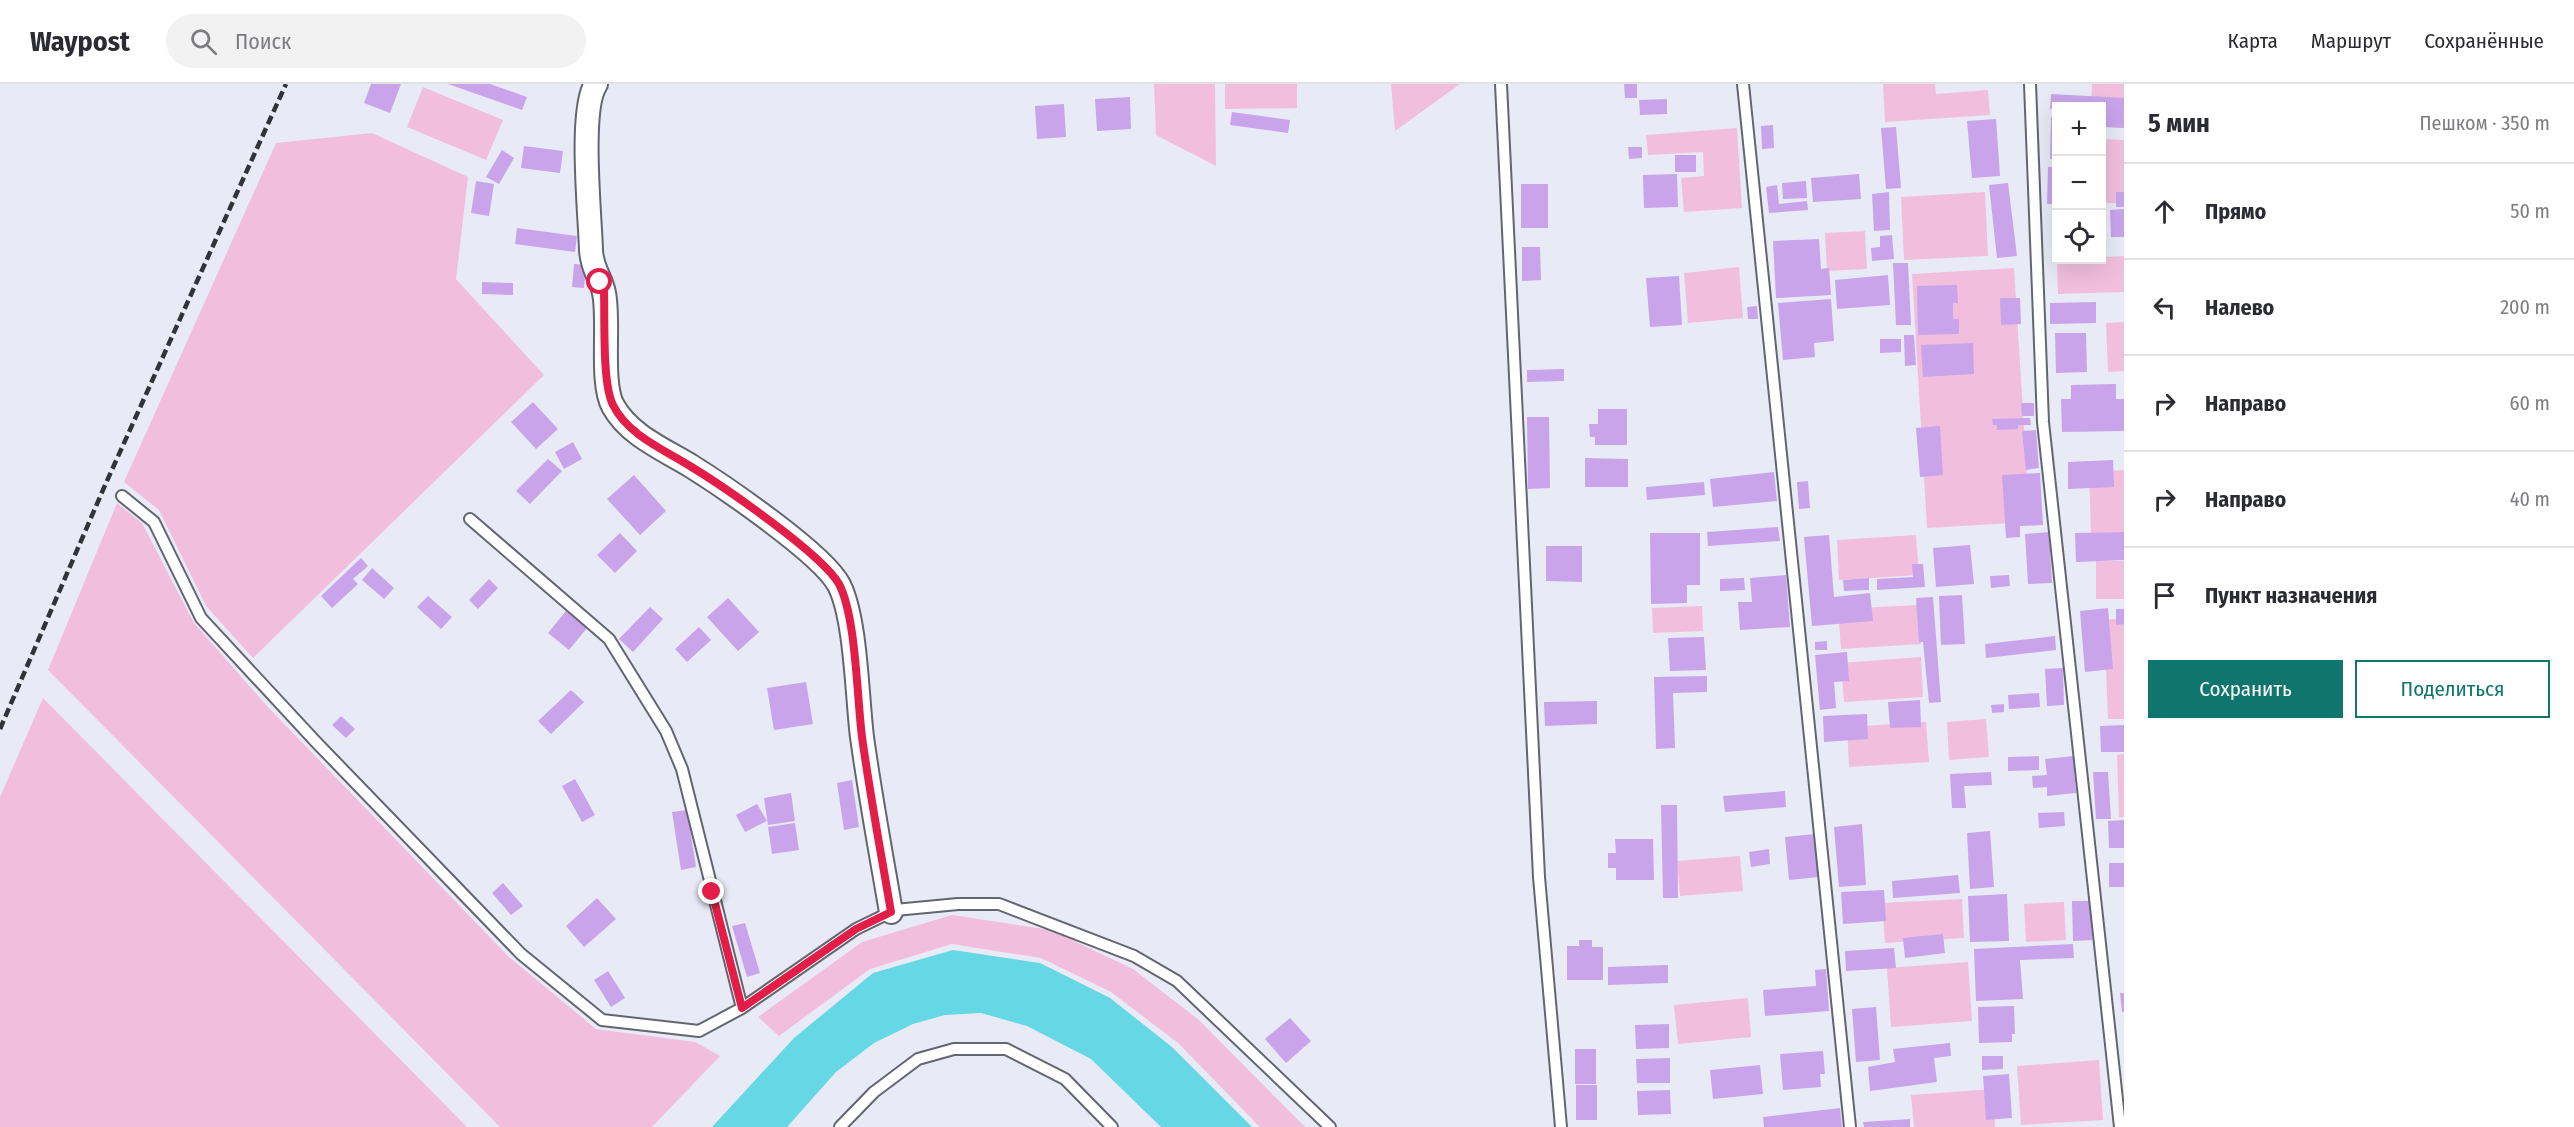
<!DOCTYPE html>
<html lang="ru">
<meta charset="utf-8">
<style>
:root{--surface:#fff;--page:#f2f2f3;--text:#2b2b33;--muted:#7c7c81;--line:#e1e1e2;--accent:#0f766e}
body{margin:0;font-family:"Fira Sans Condensed",sans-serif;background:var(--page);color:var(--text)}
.controls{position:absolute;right:18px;top:18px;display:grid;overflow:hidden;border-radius:0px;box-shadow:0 6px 24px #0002}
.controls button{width:54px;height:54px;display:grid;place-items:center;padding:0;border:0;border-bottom:2px solid var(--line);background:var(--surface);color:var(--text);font:30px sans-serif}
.stop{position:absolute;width:18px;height:18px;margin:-14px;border:4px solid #e11d48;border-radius:50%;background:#fff}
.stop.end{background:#e11d48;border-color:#fff;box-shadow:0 2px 6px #0008}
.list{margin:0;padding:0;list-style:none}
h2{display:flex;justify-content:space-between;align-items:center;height:78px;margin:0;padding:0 24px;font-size:26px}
h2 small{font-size:20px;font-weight:400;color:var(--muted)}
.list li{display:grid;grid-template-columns:39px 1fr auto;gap:18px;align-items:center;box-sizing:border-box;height:96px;padding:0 24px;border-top:2px solid var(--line)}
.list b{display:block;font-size:22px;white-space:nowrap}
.list em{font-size:20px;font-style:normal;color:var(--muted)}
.actions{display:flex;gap:12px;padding:18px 24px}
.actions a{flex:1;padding:14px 0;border:2px solid var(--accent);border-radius:0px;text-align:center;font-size:21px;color:var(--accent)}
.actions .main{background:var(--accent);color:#fff}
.icon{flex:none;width:33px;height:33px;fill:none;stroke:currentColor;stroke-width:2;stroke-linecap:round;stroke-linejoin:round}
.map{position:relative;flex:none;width:2124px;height:1043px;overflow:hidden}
header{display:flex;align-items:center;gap:36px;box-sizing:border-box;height:84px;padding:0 30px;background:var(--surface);border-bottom:2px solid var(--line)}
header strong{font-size:28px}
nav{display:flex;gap:33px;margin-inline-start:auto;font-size:21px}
.search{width:420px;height:54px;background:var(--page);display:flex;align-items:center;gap:15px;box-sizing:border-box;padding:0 21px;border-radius:33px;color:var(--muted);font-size:22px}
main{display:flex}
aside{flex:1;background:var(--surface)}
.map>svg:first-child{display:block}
.green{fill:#f1bfdd}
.water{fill:#66d7e4}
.building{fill:#c9a4ea}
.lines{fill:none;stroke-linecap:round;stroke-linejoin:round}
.service-casing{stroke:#63666f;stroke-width:14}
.minor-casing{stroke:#63666f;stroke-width:26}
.service{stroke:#fff;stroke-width:10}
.minor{stroke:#fff;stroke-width:22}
.rail{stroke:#323338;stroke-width:4.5;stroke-dasharray:9 4.5;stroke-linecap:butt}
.route{stroke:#e11d48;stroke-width:8}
</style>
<header>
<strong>Waypost</strong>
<div class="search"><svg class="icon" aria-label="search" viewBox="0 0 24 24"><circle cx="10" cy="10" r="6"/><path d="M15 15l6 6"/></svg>Поиск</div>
<nav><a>Карта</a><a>Маршрут</a><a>Сохранённые</a></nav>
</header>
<main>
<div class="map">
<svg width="2124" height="1043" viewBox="0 0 2124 1043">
<rect width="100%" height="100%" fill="#e8ebf6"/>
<!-- green -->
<path class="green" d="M1154,0H1215L1216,82L1156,51Z
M1225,0H1297V24L1225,25Z
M1391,0H1460L1395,47Z
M1883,0H1935L1936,10L1988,6L1990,31L1885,38Z
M2092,0H2124V25L2091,22Z
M423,3L503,36L486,76L407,43Z
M1737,44L1742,124L1684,128L1681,94L1704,92L1703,68L1648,71L1646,51Z
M372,49L468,93L456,195L544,291L253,574L206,522L159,426L124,398L276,59Z
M2102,55L2124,56V119H2102Z
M1985,108L1988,172L1904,176L1901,113Z
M1865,147L1867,185L1827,187L1825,149Z
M2124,172V208L2058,210L2057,176H2102V173Z
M1739,183L1743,234L1688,239L1684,189Z
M2014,184L2030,438L1927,444L1912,190Z
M2124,238V287L2108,288L2106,239Z
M2124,386V448L2091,449L2089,388Z
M117,419L142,439L194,539L267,622L509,873L596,945L695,958L720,972L652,1043H500L48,586Z
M1916,451L1919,491L1839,496L1837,456Z
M2124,477V515H2096V477Z
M1918,521L1921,560L1841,565L1838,525Z
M1702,522L1703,547L1653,549L1652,524Z
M2104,535H2124V635H2108Z
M1921,573L1923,613L1844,618L1841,579Z
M43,614L467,1043H0V713Z
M1986,635L1989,673L1949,676L1947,638Z
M1926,638L1929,678L1849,683L1847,643Z
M2124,670V733H2119L2117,671Z
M1740,772L1743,807L1680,812L1677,777Z
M1962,815L1964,854L1885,859L1882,819Z
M2064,818L2066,856L2026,858L2024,820Z
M952,831L1051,846L1133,885L1199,936L1305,1043H1260L1178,959L1111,908L1041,874L952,860L870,885L779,952L758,933L862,858Z
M1968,878L1972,937L1891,943L1887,884Z
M1748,914L1751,953L1678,960L1674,921Z
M2099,976L2103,1036L2021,1041L2017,982Z
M1993,1005L1995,1043H1914L1911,1011Z"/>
<!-- water -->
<path class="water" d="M953,866L1040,879L1110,914L1172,963L1252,1043H1161L1091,975L1027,942L981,929L945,931L913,940L874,959L836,988L787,1043H712L794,954L873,889Z"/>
<!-- building -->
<path class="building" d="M371,0H401L390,29L364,19Z
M448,0H490L527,13L522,26Z
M1624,0H1637V14H1625Z
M2051,10L2124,14V44L2102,43V22L2050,25Z
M1130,13L1131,45L1097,47L1095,15Z
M1667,15V30L1640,31L1639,16Z
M1064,20L1066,53L1037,55L1035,22Z
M1232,28L1290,36L1288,49L1230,41Z
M2051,33H2056V75H2050Z
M1996,35L2000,92L1972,94L1967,37Z
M1773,41L1774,64L1762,65L1761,42Z
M1896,43L1901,104L1886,105L1881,44Z
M524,62L563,67L560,89L521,84Z
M1628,63H1642V74L1629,75Z
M502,66L514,74L499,100L486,93Z
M1675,71H1696V88H1675Z
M2048,83H2056V120H2047Z
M1677,90L1678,123L1644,124L1643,91Z
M1859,90L1861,115L1813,118L1811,94Z
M476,97L494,100L489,132L471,129Z
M1806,97L1807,114L1783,115L1782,99Z
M2008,99L2017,172L1997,174L1989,101Z
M1521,100H1548V144H1521Z
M1777,101L1779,120L1807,117L1808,126L1769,129L1766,103Z
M1889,108L1890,146L1874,147L1872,110Z
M2116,108H2124V123H2116Z
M2124,125V153H2111L2110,126Z
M517,144L577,152L575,168L515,160Z
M1892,151L1894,175L1872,177L1871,164L1880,163V152Z
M1819,155L1821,185L1829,184L1831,211L1776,214L1773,157Z
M1522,163H1540L1541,196L1522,197Z
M1893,179H1908L1911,241H1896Z
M574,180L586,181L584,204L572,203Z
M1888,191L1890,221L1837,225L1835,196Z
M1679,192L1682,241L1650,243L1646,194Z
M482,198L513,199V211L482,210Z
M1957,201L1958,219H1953V235H1959V250L1918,251L1917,202Z
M2000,214H2020L2021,240L2001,241Z
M1831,215L1834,257L1814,259L1815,273L1783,276L1778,219Z
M2096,218V239L2050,240V219Z
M1757,222L1758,235H1748L1747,223Z
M2055,249H2086L2087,288L2056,289Z
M1904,251H1914L1916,281L1905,282Z
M1880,255H1901V268L1880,269Z
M1973,259L1974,290L1923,293L1921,261Z
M1564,285V297L1527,298V286Z
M2116,300V315H2124V347L2062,348L2061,315H2071V301Z
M533,318L558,345L536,365L511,338Z
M2021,319H2034V332H2022Z
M1598,325H1627V361H1595V353H1590L1589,340H1598Z
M1527,333H1549L1550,404L1528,405Z
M2030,334L2031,341H2018V345L1997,346V341H1993L1992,335Z
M1940,342L1943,391L1920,393L1916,344Z
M2036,346L2039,384L2026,386L2022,347Z
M573,358L582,375L564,385L555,368Z
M1585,374L1628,375V403H1585Z
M548,375L562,387L530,420L516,407Z
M2113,376L2114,403L2068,405V378Z
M1774,388L1777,417L1713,423L1710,395Z
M2040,389L2043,441L2020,442V453L2006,454L2002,391Z
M634,391L666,427L640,451L607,415Z
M1808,397L1810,424L1799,425L1797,398Z
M1704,398L1705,411L1647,416L1646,403Z
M1778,443L1780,457L1708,462L1707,448Z
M2049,448L2052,499L2028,500L2025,450Z
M2124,448V476L2076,478L2075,449Z
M620,449L637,467L615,489L597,471Z
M1650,449H1700V501H1687V519L1651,520Z
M1829,451L1834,513L1870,509L1873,537L1812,542L1804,453Z
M1970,461L1974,500L1936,503L1933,464Z
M1546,462H1582V498L1546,497Z
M361,474L368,482L353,495L358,500L332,524L321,512Z
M1912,480H1923L1925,503L1877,506V495L1913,493Z
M372,484L394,504L384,515L362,496Z
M1786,491L1790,543L1740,546L1738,518H1752L1750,494Z
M2009,491L2010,502L1991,504L1990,492Z
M1744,494L1745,506L1720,507V495Z
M1869,494V506L1844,507L1843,496Z
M489,495L498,504L478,525L469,516Z
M1962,511L1965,560L1941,561L1939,512Z
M428,512L452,533L441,545L417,523Z
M1933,513L1941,618L1929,619L1923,558H1919L1916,514Z
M728,514L759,548L738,567L707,533Z
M650,523L663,535L633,568L619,555Z
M2108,524L2113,585L2085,588L2080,527Z
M2116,525H2124V540L2116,541Z
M566,527L587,544L569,566L548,549Z
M699,543L711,556L687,578L675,565Z
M2055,552L2056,566L1986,574L1985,560Z
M1704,553L1706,586L1670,587L1668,554Z
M1827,557V566H1815V558Z
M1847,568L1849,597L1834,598L1836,624L1820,626L1815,571Z
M2063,584L2064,621L2047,622L2045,585Z
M1707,592V608L1673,609L1675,664L1656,665L1654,593Z
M806,598L813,640L774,646L767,604Z
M571,606L584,618L551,650L538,637Z
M2039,609L2040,623L2009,625L2008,611Z
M1920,616L1921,643L1890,644L1888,618Z
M1597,617V640L1545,642L1544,618Z
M2004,620V628L1992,629L1991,621Z
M1867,630L1868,655L1824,658L1823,632Z
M341,632L355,645L346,654L332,641Z
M2124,641V668H2101L2100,642Z
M2039,672V686L2008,687V673Z
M2073,672L2076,709L2047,712V703L2033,704L2032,692L2047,691L2045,675Z
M1991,688L1992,701L1964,702L1966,724H1952L1950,690Z
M2093,688H2108L2111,735H2096Z
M575,695L595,731L582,738L562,702Z
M852,696L859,743L844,746L837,699Z
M1785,707L1786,723L1725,728L1723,712Z
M791,709L795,737L768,741L764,714Z
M757,720L767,737L745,748L736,731Z
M1661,721H1677L1678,814H1663Z
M687,726L696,783L681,786L672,728Z
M2064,728L2065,742L2039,744L2038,729Z
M2124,736V764H2109L2108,737Z
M795,739L799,766L772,770L768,743Z
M1862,740L1866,801L1839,803L1834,743Z
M1990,747L1994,803L1970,805L1967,749Z
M1815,750L1819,793L1789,796L1785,753Z
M1615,755H1653L1654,796H1616V784H1608V769H1616Z
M1769,765L1770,780L1751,783L1749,768Z
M2109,779H2124V803H2109Z
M1958,791L1960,809L1893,814L1892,797Z
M503,799L523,822L511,831L492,809Z
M1884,806L1886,837L1843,840L1841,808Z
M2007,810L2009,857L1970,858L1968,812Z
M597,814L616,835L584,863L566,842Z
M2072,817H2091L2092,856L2073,857Z
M745,839L760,889L747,893L732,842Z
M1943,850L1945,869L1905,874L1903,854Z
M1579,856H1592V863H1603V896H1567V862H1579Z
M2073,860L2074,874L2020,876L2023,915L1976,917L1974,865Z
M1894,864L1896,884L1846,887L1845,867Z
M1668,881V899L1608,901V883Z
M1826,885L1829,927L1765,932L1763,906L1816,902L1815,886Z
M608,887L625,914L611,923L594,896Z
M2120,909H2124V928H2122Z
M2014,922L2015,950H2012V958L1979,959L1978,923Z
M1876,923L1880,976L1856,978L1852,925Z
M1290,934L1311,957L1286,979L1265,955Z
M1669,940V964L1636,965L1635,941Z
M1950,959L1951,972L1934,974L1937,998L1870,1007L1868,983L1895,978L1893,965Z
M1575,965H1596V1000H1575Z
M1823,967L1825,990H1820L1821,1003L1783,1006L1780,970Z
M1982,972H2003V985L1982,986Z
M1670,974V999H1637L1636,975Z
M1760,981L1763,1010L1713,1015L1710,986Z
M2009,990L2012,1034L1986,1036L1983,992Z
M1576,1001H1597V1036H1576Z
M1670,1006L1671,1030L1638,1031L1637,1007Z
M1840,1024L1842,1043H1764L1763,1033Z
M1910,1035V1043H1864L1863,1038Z"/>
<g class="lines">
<!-- service casing -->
<g class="service-casing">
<path id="service" d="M1501,0L1539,793L1561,1043
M1743,0L1850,1043
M2030,0L2043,338L2120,1043
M122,412L154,438L201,534L315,657L521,870L602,936L699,947L742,924L682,685L666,647L609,555L470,435
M742,924L856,845L895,826L958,820H999L1134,872L1177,897L1330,1043
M840,1043L874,1008L918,975L954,965H1006L1065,995L1112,1043"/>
</g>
<!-- minor casing -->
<g class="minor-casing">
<path id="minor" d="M596,0C579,25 590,131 591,166C592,186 601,193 604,209C610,237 600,299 613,322C629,351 663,365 691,382C723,402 823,470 839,501C856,534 857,613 862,653C870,711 881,770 891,828"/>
</g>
<!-- service -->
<use href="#service" class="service"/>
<!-- minor -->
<use href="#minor" class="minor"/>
<!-- rail -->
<path class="rail" d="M0,645L106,399L286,0"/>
</g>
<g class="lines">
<!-- route -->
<path class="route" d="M600,198L604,208C605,234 602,300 613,321C628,351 663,365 690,382C723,402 822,470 839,500C856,532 857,614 862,653C870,711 881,769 891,828L856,845L742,924L712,808"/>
</g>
</svg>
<div class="controls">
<button>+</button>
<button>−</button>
<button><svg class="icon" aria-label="locate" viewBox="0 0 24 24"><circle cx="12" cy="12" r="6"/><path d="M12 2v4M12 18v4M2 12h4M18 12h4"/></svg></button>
</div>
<div class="stop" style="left:600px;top:198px"></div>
<div class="stop end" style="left:712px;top:808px"></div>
</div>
<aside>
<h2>5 мин<small>Пешком · 350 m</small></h2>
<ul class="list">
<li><svg class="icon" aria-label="ahead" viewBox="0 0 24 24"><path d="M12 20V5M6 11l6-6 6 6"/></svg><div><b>Прямо</b></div><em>50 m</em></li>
<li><svg class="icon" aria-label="left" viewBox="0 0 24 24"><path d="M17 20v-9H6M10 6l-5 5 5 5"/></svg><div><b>Налево</b></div><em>200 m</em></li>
<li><svg class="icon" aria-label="right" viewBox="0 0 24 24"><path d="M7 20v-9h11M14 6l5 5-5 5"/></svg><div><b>Направо</b></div><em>60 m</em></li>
<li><svg class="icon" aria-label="right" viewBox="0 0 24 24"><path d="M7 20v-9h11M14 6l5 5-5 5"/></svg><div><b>Направо</b></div><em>40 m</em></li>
<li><svg class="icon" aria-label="arrive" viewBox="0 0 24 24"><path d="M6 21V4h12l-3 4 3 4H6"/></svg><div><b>Пункт назначения</b></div></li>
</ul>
<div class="actions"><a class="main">Сохранить</a><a>Поделиться</a></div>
</aside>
</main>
